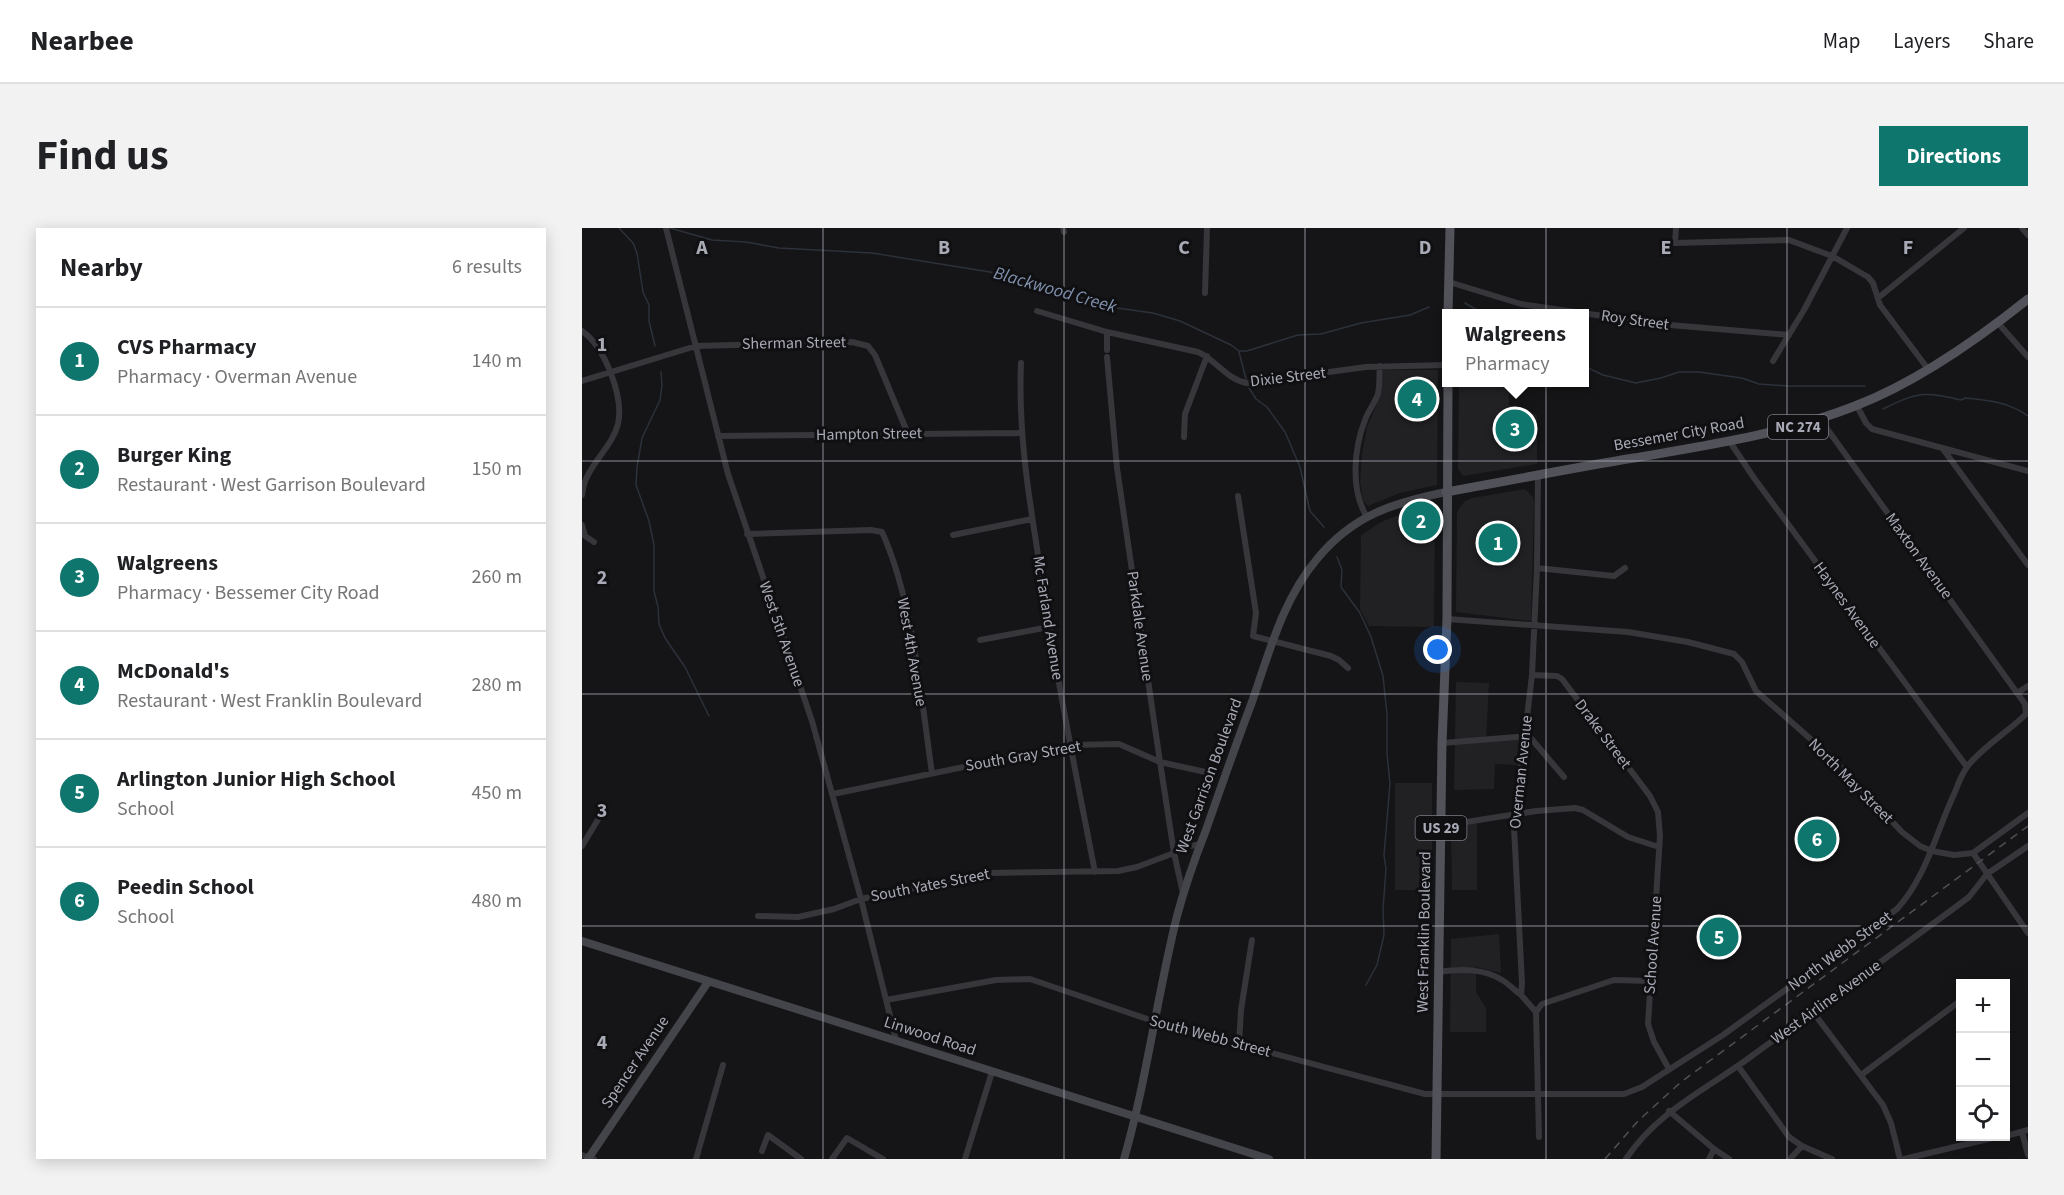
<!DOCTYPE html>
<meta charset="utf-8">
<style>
:root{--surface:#fff;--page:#f2f2f2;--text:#202124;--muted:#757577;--line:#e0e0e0;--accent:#0f766e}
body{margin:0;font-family:"Source Sans 3",sans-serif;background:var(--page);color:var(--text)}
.controls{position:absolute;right:18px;bottom:18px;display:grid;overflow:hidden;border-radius:0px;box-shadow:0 3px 15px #0003}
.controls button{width:54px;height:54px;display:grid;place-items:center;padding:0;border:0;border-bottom:2px solid var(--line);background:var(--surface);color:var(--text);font:30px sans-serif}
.you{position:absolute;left:856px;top:422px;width:21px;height:21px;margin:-15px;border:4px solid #fff;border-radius:50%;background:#1a73e8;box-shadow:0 0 0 9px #1a73e833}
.badge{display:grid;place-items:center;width:39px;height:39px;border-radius:50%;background:var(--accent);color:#fff;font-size:20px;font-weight:700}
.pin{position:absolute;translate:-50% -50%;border:3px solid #fff;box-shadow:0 2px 6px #0006}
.popup{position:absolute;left:860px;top:81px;width:147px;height:78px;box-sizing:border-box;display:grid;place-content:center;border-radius:0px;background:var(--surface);filter:drop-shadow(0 2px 4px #0005);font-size:20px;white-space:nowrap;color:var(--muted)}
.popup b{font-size:22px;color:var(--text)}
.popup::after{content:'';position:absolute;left:50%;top:100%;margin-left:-12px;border:12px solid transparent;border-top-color:var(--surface)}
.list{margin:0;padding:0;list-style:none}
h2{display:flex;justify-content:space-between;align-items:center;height:78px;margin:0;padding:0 24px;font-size:26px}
h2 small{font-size:20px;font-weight:400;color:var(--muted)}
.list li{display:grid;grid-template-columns:39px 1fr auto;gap:18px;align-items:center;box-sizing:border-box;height:108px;padding:0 24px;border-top:2px solid var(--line)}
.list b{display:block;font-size:22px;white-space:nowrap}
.list p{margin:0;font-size:20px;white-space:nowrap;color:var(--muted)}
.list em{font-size:20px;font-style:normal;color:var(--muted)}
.icon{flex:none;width:33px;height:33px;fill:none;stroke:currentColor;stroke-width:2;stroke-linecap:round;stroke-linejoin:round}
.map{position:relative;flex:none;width:1446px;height:931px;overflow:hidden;border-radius:0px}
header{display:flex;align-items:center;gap:36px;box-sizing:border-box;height:84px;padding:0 30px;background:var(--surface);border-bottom:2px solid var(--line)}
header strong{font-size:28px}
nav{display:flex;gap:33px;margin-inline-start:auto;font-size:21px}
.intro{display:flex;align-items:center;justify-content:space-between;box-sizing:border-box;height:144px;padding:0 36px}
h1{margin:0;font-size:42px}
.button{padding:15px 27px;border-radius:0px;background:var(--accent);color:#fff;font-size:21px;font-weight:700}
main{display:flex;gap:36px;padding:0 36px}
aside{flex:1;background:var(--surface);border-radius:0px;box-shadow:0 3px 15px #0003}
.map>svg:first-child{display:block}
.built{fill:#212124}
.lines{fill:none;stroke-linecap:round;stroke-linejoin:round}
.stream{stroke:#2c313a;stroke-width:1.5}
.street{stroke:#36363b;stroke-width:6}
.secondary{stroke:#44454b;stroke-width:8}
.primary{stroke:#52535a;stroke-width:9}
.rail{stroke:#4f5056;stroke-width:1.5;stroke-dasharray:8 6;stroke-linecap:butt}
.grid{fill:none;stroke:#a8aab6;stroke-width:1.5;stroke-opacity:0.55}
.labels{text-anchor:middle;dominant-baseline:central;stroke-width:6;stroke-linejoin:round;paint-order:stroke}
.shield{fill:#101012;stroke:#7a7c85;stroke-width:1.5}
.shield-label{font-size:15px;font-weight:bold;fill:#a8aab6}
.street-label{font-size:16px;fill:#a8aab6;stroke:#101012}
.water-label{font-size:18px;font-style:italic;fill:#8092af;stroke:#101012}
.grid-label{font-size:20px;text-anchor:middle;font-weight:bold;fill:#a8aab6;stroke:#101012;stroke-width:6;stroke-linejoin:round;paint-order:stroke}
</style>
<header>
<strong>Nearbee</strong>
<nav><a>Map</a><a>Layers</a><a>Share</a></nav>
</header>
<div class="intro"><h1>Find us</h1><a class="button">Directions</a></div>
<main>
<aside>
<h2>Nearby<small>6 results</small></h2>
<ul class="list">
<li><span class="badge">1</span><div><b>CVS Pharmacy</b><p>Pharmacy · Overman Avenue</p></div><em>140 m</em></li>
<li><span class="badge">2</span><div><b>Burger King</b><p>Restaurant · West Garrison Boulevard</p></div><em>150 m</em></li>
<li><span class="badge">3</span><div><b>Walgreens</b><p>Pharmacy · Bessemer City Road</p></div><em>260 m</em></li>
<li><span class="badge">4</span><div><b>McDonald's</b><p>Restaurant · West Franklin Boulevard</p></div><em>280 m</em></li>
<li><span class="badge">5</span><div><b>Arlington Junior High School</b><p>School</p></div><em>450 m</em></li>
<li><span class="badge">6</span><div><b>Peedin School</b><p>School</p></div><em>480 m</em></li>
</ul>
</aside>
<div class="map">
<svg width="1446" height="931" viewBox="0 0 1446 931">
<rect width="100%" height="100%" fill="#151517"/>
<!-- built -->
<path class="built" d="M801,142H856L855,257L818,265L786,278L781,272L778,254L780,226L785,199L799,167Z
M877,155H927V177L955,187V236L881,248L876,241Z
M943,261L951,269L952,276L949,393L874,384L875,285L878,279L883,273L890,270Z
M853,277L852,399L787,398L778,381L779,307L799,294L824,284Z
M874,454L907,455L904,513L939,512L937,537L913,536L912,561L872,562Z
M813,555H850V662H813Z
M895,595V662H870L869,599Z
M917,706L919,745L894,739V764L904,780V804H868L869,711Z"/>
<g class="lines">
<!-- stream -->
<path class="stream" d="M37,0L51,15L55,25L61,64L67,77V93L73,118
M88,0L130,12L164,14L197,20L290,25L408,44L476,61L521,78L571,85L598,93L649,117L657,123H665L716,107L739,106L779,95L828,87L847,79
M883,75L902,86
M657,124L664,151
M1002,138L1021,147L1054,155L1079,150L1097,144H1117L1160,150L1177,156L1207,158H1283
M79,144L80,158L78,172L60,210L55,239L54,257L67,293L72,317V363L76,379L77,396L83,410L103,439L127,488
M667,160L674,171L685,179L703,204L718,239L728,283L742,299
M1301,181C1336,164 1341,163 1379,172L1383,170C1405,172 1427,174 1446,188
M755,329L760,342L759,359L778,385L789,409L801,448L805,487V526L808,555L802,627L804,641L801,681L802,707L795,737L784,757"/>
<!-- street -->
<path class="street" d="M84,0L146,246L230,493L279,671L314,812
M481,0L482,4
M1094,0L1093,15L1207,12L1250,28L1286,49L1291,55L1298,77L1346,141
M1440,0L1446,7
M867,54L939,76L1076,96L1207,107
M623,65L625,0
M1296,70L1382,0
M455,83L525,104L616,124C634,132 645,152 665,155L784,139L864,137
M1416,95L1446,129
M0,103C23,119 42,169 36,196C31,216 13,231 5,249C2,254 1,261 0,267
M525,104V122
M525,129L535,240L578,534L592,625L601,665
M1191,133L1222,82L1265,0
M439,135C436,204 447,271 458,339C473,441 493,542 513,644
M0,153L114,118L270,114L286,118L293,127L326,206
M1275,178L1284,195L1290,201L1446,243
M136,208L439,205
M602,209L603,186L625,128
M1148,214L1172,250L1385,539
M1361,221L1446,337
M956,246L955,340L950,447L932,599L940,755L939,767L954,784L957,909
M656,268L674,385L671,408L749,428L757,432L766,440
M785,289C768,262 772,220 783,192C786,183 793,175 796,166C798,157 797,147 798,138
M0,297L3,308L12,314
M165,306L289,302L300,304C331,372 339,470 350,545
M371,307L450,291
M955,340L1032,348L1043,340
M865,391L1046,404L1106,414L1152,426L1160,434L1174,463L1248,528L1320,604L1338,618L1350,623L1372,627L1391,625L1446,585
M398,412L467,399
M950,447L975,448L980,451L1068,568L1076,584L1078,608L1066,796L1072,814L1087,841
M1435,465L1446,458
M860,515L947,508L982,549
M251,566L488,517L537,516L578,534L628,545
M859,598L954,583L993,580L1001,582L1046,609L1077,619
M0,618L20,585
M592,621L619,616
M1391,625L1446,705
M176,688L216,689L252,681L279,671L408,645L536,643L555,639L592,625
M857,744C878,741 901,740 920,752C927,756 933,763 939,767
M304,772L414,752L448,751L574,794L843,866H1042L1060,859L1141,807L1315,681C1345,648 1354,604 1373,564C1376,556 1380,546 1385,539C1398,521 1427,503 1444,486L1443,476L1238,191
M954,784L960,776L1032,752L1069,753
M1231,784L1301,877L1309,895L1318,931
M657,816L659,782L670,712
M1156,838L1207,909L1220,918L1250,931
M1279,847L1378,773
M1087,883L1132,921L1147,931
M1440,904L1446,927
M1424,908L1446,902
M180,923L186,907L219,931
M0,927L12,931
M114,931L141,837
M250,931L265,910L301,931
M383,931L410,844
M1044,931C1075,884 1123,862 1167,830C1235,781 1303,731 1371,681L1387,669L1405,646L1446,618
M1127,931L1132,921
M1208,931L1220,918
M1322,931L1419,908"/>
<!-- secondary -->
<path class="secondary" d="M0,713L687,931
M6,931L126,754
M542,931C565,851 575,768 595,688C603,658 613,630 624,602C639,559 654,516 670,474C687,425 701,371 735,331C771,287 811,275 864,264"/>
<!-- primary -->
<path class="primary" d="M866,86L868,0
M864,264C927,253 989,240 1052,230C1127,217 1202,206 1273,178C1333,155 1396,111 1446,71
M854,931L860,515L865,391L866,154"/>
<!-- rail -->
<path class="rail" d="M1023,931L1056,893L1099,854L1446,598"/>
</g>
<!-- grid -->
<path class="grid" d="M241,0V931M482,0V931M723,0V931M964,0V931M1205,0V931M0,233H1446M0,466H1446M0,698H1446"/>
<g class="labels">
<!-- shield labels -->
<g class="shield">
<rect x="1186" y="187" width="60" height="24" rx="4.5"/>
<rect x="833.5" y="588" width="51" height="24" rx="4.5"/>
</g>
<g class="shield-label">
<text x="1216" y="199">NC 274</text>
<text x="859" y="600">US 29</text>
</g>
<!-- street labels -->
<g class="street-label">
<text transform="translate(1053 92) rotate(8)">Roy Street</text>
<text transform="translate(212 115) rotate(-1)">Sherman Street</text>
<text transform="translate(706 149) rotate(-7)">Dixie Street</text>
<text transform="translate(287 206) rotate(-1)">Hampton Street</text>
<text transform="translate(1097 206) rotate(-10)">Bessemer City Road</text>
<text transform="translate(1337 328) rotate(54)">Maxton Avenue</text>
<text transform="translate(1265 377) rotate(54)">Haynes Avenue</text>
<text transform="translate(466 390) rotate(81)">Mc Farland Avenue</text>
<text transform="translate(558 398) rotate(82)">Parkdale Avenue</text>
<text transform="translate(200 406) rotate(71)">West 5th Avenue</text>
<text transform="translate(330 424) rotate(80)">West 4th Avenue</text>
<text transform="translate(1021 506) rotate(53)">Drake Street</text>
<text transform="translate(441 528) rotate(-10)">South Gray Street</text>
<text transform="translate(939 544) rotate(-84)">Overman Avenue</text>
<text transform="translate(627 548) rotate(-70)">West Garrison Boulevard</text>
<text transform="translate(1269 553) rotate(45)">North May Street</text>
<text transform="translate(348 657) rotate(-11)">South Yates Street</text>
<text transform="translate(842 704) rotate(-89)">West Franklin Boulevard</text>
<text transform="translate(1071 717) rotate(-86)">School Avenue</text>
<text transform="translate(1258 723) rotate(-36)">North Webb Street</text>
<text transform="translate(1244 774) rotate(-36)">West Airline Avenue</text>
<text transform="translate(348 808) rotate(18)">Linwood Road</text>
<text transform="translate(628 808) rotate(15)">South Webb Street</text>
<text transform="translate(53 834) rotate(-56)">Spencer Avenue</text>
</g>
<!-- water labels -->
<g class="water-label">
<text transform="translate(473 62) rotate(16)">Blackwood Creek</text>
</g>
</g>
<g class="grid-label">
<text x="120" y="26">A</text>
<text x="362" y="26">B</text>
<text x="602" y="26">C</text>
<text x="843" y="26">D</text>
<text x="1084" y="26">E</text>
<text x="1326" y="26">F</text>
<text x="20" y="123">1</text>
<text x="20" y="356">2</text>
<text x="20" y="589">3</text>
<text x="20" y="821">4</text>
</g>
</svg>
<div class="controls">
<button>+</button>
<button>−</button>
<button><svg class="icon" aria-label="locate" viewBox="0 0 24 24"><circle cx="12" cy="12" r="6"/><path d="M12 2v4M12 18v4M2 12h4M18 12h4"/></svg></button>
</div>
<div class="you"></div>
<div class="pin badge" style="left:916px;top:315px">1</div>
<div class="pin badge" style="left:839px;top:293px">2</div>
<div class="pin badge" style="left:933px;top:201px">3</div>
<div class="popup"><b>Walgreens</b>Pharmacy</div>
<div class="pin badge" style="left:835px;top:171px">4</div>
<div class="pin badge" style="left:1137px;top:709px">5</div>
<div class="pin badge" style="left:1235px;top:611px">6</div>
</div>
</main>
